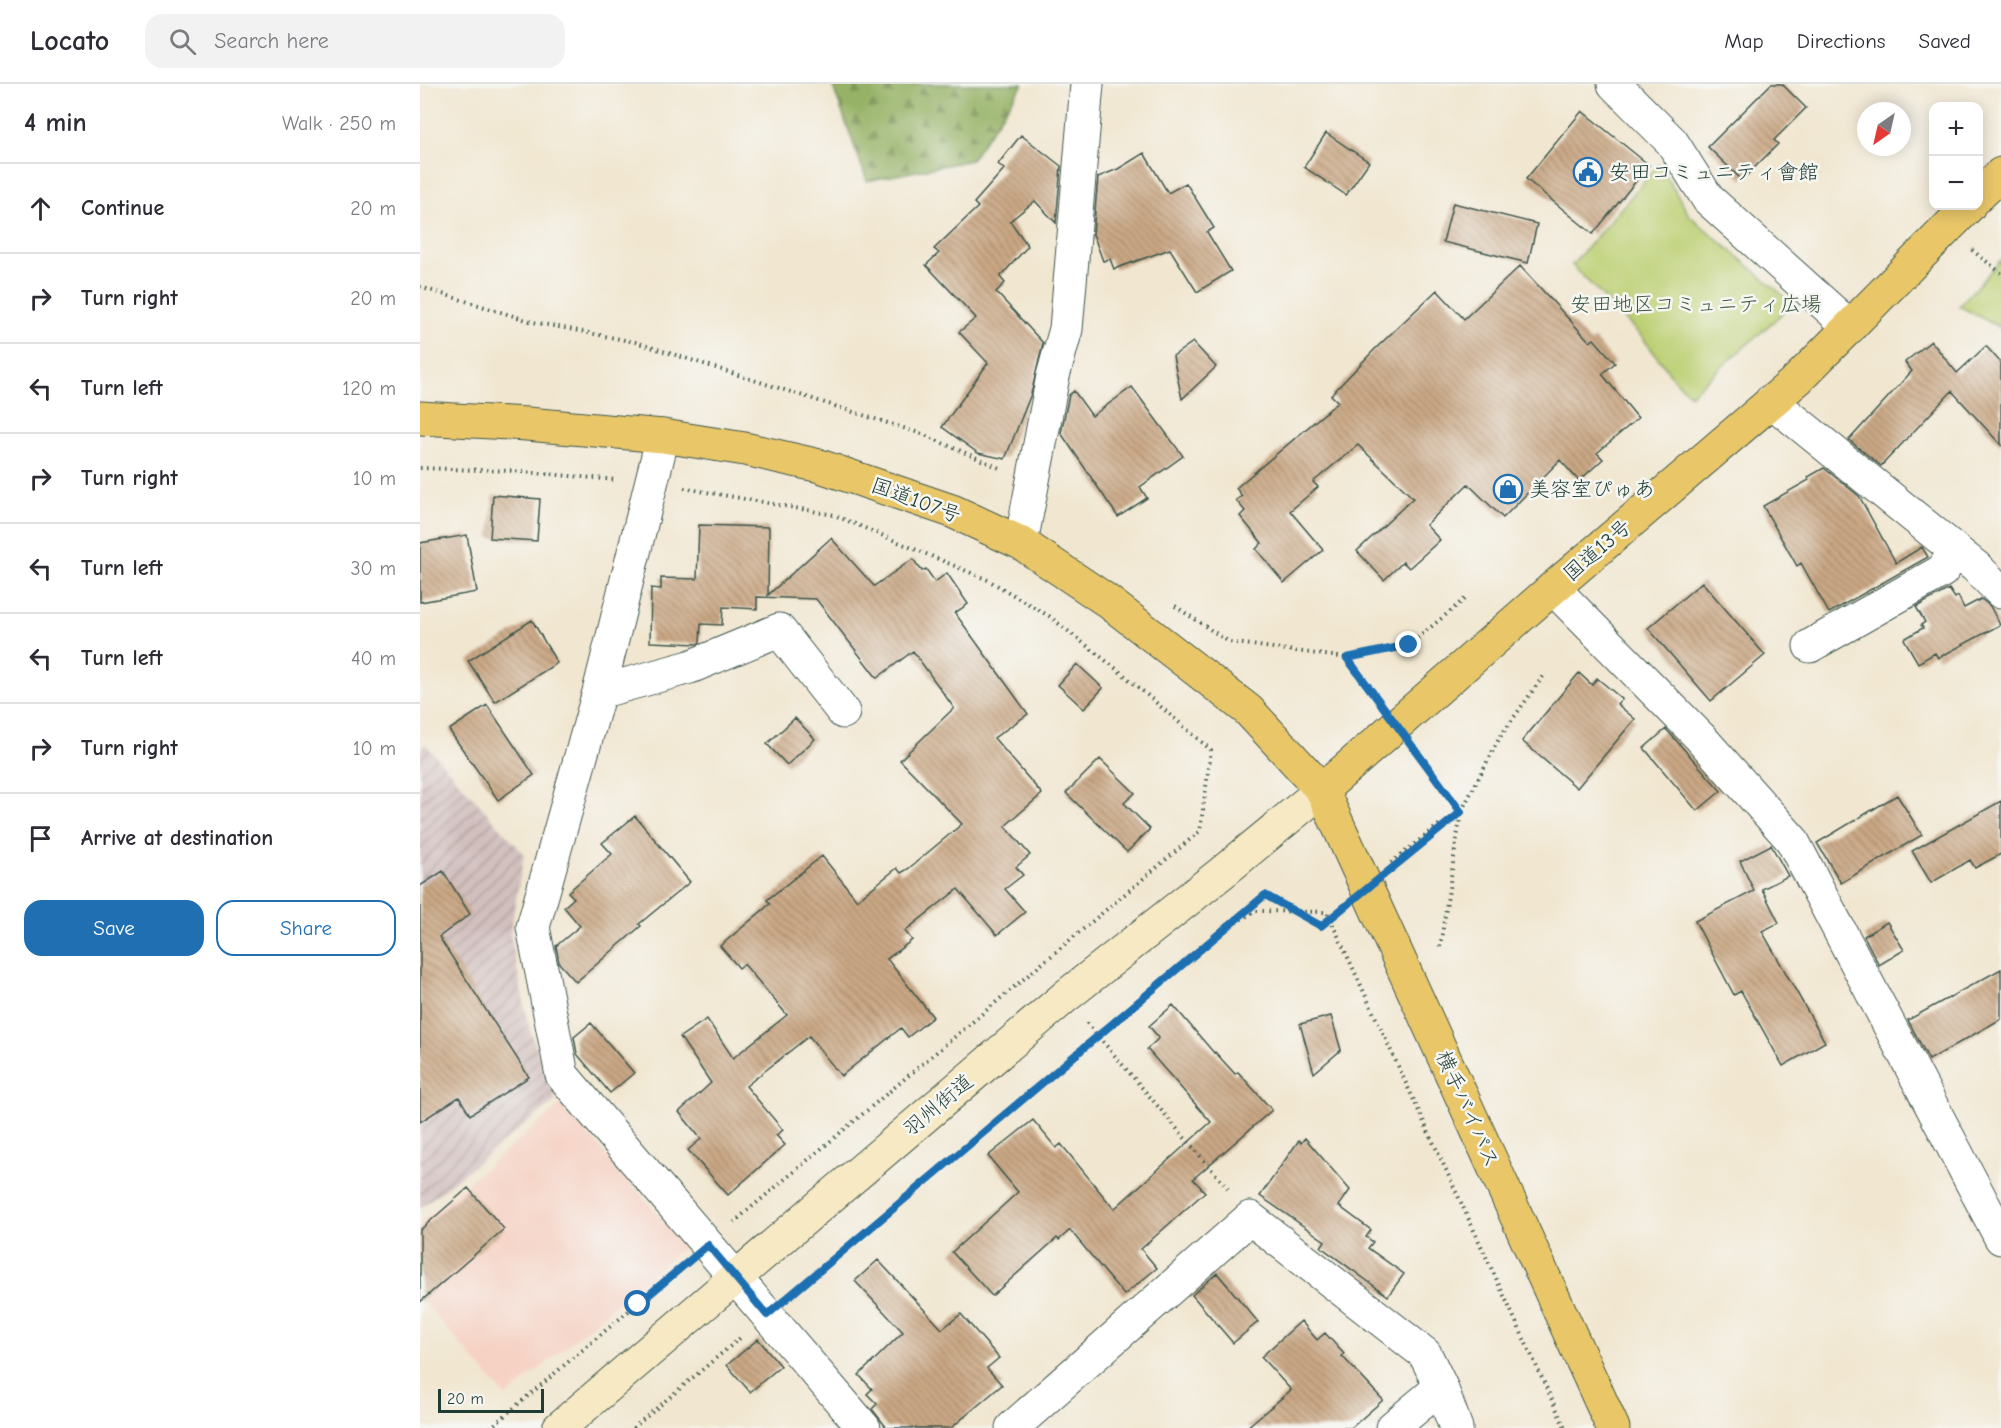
<!DOCTYPE html>
<meta charset="utf-8">
<style>
:root{--surface:#fff;--page:#f2f2f3;--text:#2b2b33;--muted:#7c7c81;--line:#e1e1e2;--accent:#1f6fb2}
body{margin:0;font-family:"Comic Neue","Klee One",sans-serif;background:var(--page);color:var(--text)}
.controls{position:absolute;right:18px;top:18px;display:grid;overflow:hidden;border-radius:12px;box-shadow:0 3px 15px #0003}
.controls button{width:54px;height:54px;display:grid;place-items:center;padding:0;border:0;border-bottom:2px solid var(--line);background:var(--surface);color:var(--text);font:30px sans-serif}
.compass{position:absolute;left:1437px;top:18px;width:54px;height:54px;border-radius:50%;background:var(--surface);box-shadow:0 3px 15px #0003;rotate:214deg}
.scale{position:absolute;left:18px;bottom:15px;width:106px;box-sizing:border-box;padding-left:6px;border:3px solid #1f3d34;border-top:0;font-size:16px;line-height:21px;white-space:nowrap;color:#1f3d34;-webkit-text-stroke:4px #f6f6f2;paint-order:stroke}
.stop{position:absolute;width:18px;height:18px;margin:-14px;border:4px solid #1f6fb2;border-radius:50%;background:#fff}
.stop.end{background:#1f6fb2;border-color:#fff;box-shadow:0 2px 6px #0008}
.list{margin:0;padding:0;list-style:none}
h2{display:flex;justify-content:space-between;align-items:center;height:78px;margin:0;padding:0 24px;font-size:26px}
h2 small{font-size:20px;font-weight:400;color:var(--muted)}
.list li{display:grid;grid-template-columns:39px 1fr auto;gap:18px;align-items:center;box-sizing:border-box;height:90px;padding:0 24px;border-top:2px solid var(--line)}
.list b{display:block;font-size:22px;white-space:nowrap}
.list em{font-size:20px;font-style:normal;color:var(--muted)}
.actions{display:flex;gap:12px;padding:18px 24px}
.actions a{flex:1;padding:14px 0;border:2px solid var(--accent);border-radius:18px;text-align:center;font-size:21px;color:var(--accent)}
.actions .main{background:var(--accent);color:#fff}
.icon{flex:none;width:33px;height:33px;fill:none;stroke:currentColor;stroke-width:2;stroke-linecap:round;stroke-linejoin:round}
.map{position:relative;flex:none;width:1581px;height:1344px;overflow:hidden}
header{display:flex;align-items:center;gap:36px;box-sizing:border-box;height:84px;padding:0 30px;background:var(--surface);border-bottom:2px solid var(--line)}
header strong{font-size:28px}
nav{display:flex;gap:33px;margin-inline-start:auto;font-size:21px}
.search{width:420px;height:54px;background:var(--page);display:flex;align-items:center;gap:15px;box-sizing:border-box;padding:0 21px;border-radius:18px;color:var(--muted);font-size:22px}
main{display:flex}
aside{flex:1;background:var(--surface)}
.map>svg:first-child{display:block}
.built{fill:#f6d2c4}
.industrial{fill:url(#industrial-furrows)}
.forest{fill:url(#forest-firs);stroke:#5a784d;stroke-width:1.5}
.park{fill:#bdd074;stroke:#6e8654;stroke-width:1.5}
.building{fill:url(#building-back-hatch)}
.lines{fill:none;stroke-linecap:round;stroke-linejoin:round}
.street-casing{stroke:#3e564c;stroke-width:35}
.secondary-casing{stroke:#3e564c;stroke-width:35}
.highway-casing{stroke:#3e564c;stroke-width:35}
.path{stroke:#3e564c;stroke-width:4;stroke-dasharray:1.5 4.5;stroke-linecap:butt}
.street{stroke:#fff;stroke-width:33}
.secondary{stroke:#f6e9c3;stroke-width:33}
.highway{stroke:#e9c769;stroke-width:33}
.path-bridge{stroke:#3e564c;stroke-width:4;stroke-dasharray:1.5 4.5;stroke-linecap:butt}
.route{stroke:#1f6fb2;stroke-width:8}
.labels{text-anchor:middle;dominant-baseline:central;stroke-width:5;stroke-linejoin:round;paint-order:stroke}
.poi-label{font-size:21px;fill:#1f3d34;stroke:#f6f6f2;text-anchor:start}
.park-label{font-size:21px;fill:#3f5a41;stroke:#f6f6f2}
.street-label{font-size:21px;fill:#1f3d34;stroke:#f6f6f2}
</style>
<header>
<strong>Locato</strong>
<div class="search"><svg class="icon" aria-label="search" viewBox="0 0 24 24"><circle cx="10" cy="10" r="6"/><path d="M15 15l6 6"/></svg>Search here</div>
<nav><a>Map</a><a>Directions</a><a>Saved</a></nav>
</header>
<main>
<aside>
<h2>4 min<small>Walk · 250 m</small></h2>
<ul class="list">
<li><svg class="icon" aria-label="ahead" viewBox="0 0 24 24"><path d="M12 20V5M6 11l6-6 6 6"/></svg><div><b>Continue</b></div><em>20 m</em></li>
<li><svg class="icon" aria-label="right" viewBox="0 0 24 24"><path d="M7 20v-9h11M14 6l5 5-5 5"/></svg><div><b>Turn right</b></div><em>20 m</em></li>
<li><svg class="icon" aria-label="left" viewBox="0 0 24 24"><path d="M17 20v-9H6M10 6l-5 5 5 5"/></svg><div><b>Turn left</b></div><em>120 m</em></li>
<li><svg class="icon" aria-label="right" viewBox="0 0 24 24"><path d="M7 20v-9h11M14 6l5 5-5 5"/></svg><div><b>Turn right</b></div><em>10 m</em></li>
<li><svg class="icon" aria-label="left" viewBox="0 0 24 24"><path d="M17 20v-9H6M10 6l-5 5 5 5"/></svg><div><b>Turn left</b></div><em>30 m</em></li>
<li><svg class="icon" aria-label="left" viewBox="0 0 24 24"><path d="M17 20v-9H6M10 6l-5 5 5 5"/></svg><div><b>Turn left</b></div><em>40 m</em></li>
<li><svg class="icon" aria-label="right" viewBox="0 0 24 24"><path d="M7 20v-9h11M14 6l5 5-5 5"/></svg><div><b>Turn right</b></div><em>10 m</em></li>
<li><svg class="icon" aria-label="arrive" viewBox="0 0 24 24"><path d="M6 21V4h12l-3 4 3 4H6"/></svg><div><b>Arrive at destination</b></div></li>
</ul>
<div class="actions"><a class="main">Save</a><a>Share</a></div>
</aside>
<div class="map">
<svg width="1581" height="1344" viewBox="0 0 1581 1344">
<defs>
<pattern id="industrial-furrows" width="10" height="10" patternUnits="userSpaceOnUse" patternTransform="scale(1.5)"><rect width="10" height="10" fill="#d1bfbe"/><path d="M-1 1l2-2M0 10L10 0M9 11l2-2" fill="none" stroke="#a99c9b"/></pattern>
<pattern id="forest-firs" width="22" height="20" patternUnits="userSpaceOnUse" patternTransform="scale(1.5)"><rect width="22" height="20" fill="#96b266"/><path d="M5 1l3.5 6h-7zM16 11l3.5 6h-7z" fill="#7a9255"/></pattern>
<pattern id="building-back-hatch" width="6" height="6" patternUnits="userSpaceOnUse" patternTransform="scale(1.5)"><rect width="6" height="6" fill="#cba885"/><path d="M-1 5l2 2M0 0l6 6M5-1l2 2" fill="none" stroke="#a48a6e"/></pattern>
</defs>
<rect width="100%" height="100%" fill="#f6f6f2"/>
<filter id="ink" filterUnits="userSpaceOnUse"><feTurbulence type="fractalNoise" baseFrequency=".0167" numOctaves="2"/><feDisplacementMap in="SourceGraphic" scale="12" xChannelSelector="R" yChannelSelector="G"/><feConvolveMatrix kernelMatrix="1 2 1 2 8 2 1 2 1" color-interpolation-filters="sRGB"/></filter>
<filter id="wash" filterUnits="userSpaceOnUse"><feTurbulence type="fractalNoise" baseFrequency=".008" numOctaves="4" result="noise"/><feDisplacementMap in="SourceGraphic" scale="24" xChannelSelector="R" yChannelSelector="G"/><feGaussianBlur stdDeviation="1.35" result="paint"/><feColorMatrix in="noise" values="0 0 0 0 0 0 0 0 0 0 0 0 0 0 0 0 0 1.4 0 .05"/><feComposite in="paint" operator="in"/></filter>
<g filter="url(#wash)">
<rect width="100%" height="100%" fill="#f1e7d1"/>
<!-- built -->
<path class="built" d="M142,1020L265,1162L86,1313L0,1214V1139Z"/>
<!-- industrial -->
<path class="industrial" d="M5,660L104,770L90,850L109,943L136,1016L0,1124V665Z"/>
<!-- forest -->
<path class="forest" d="M412,0H603L551,76L447,97Z"/>
<!-- park -->
<path class="park" d="M1239,80L1269,131L1373,220L1270,311L1254,295L1222,253L1152,181Z
M1581,176V244L1539,222Z"/>
<g id="blocks">
<!-- building -->
<path class="building" d="M1351,0H1362L1386,24L1354,56L1358,60L1322,96L1288,63Z
M1162,27L1229,81L1173,150L1106,95Z
M906,49L949,78L926,111L884,83Z
M601,51L641,82L636,139L615,117L590,137L608,162L580,193L585,199L576,208L623,259L611,310L585,375L558,369L522,343L568,279L539,248L556,234L506,181L519,169L514,165L558,123L554,119L584,85L578,80Z
M724,69L748,109L766,99L794,144L787,148L811,187L777,208L750,165L694,185L690,175L683,177L673,150L678,93L698,85Z
M1033,119L1117,140L1108,179L1023,158Z
M1100,182L1170,258L1174,255L1195,279L1182,290L1218,334L1177,369L1183,375L1159,397L1140,376L1083,434L1048,400L1006,441L1020,456L989,484L983,478L964,496L937,467L993,414L938,361L893,398L898,403L870,427L903,466L864,499L836,465L842,459L820,432L825,427L816,416L822,412L816,404L918,318L911,311L955,265L1017,206L1044,235Z
M1511,257L1537,289L1566,262L1581,279V361L1532,307L1461,382L1429,356L1492,287L1485,278Z
M773,258L796,283L762,315L753,272Z
M712,303L763,372L720,403L727,414L698,433L641,349L649,311L654,307L672,332Z
M1404,384L1439,412L1476,479L1502,463L1508,473L1409,529L1381,479L1377,482L1343,422L1389,396L1388,393Z
M73,411L120,415L117,457L70,454Z
M279,441L349,443L348,511L411,454L454,502L493,475L502,487L506,485L515,498L527,489L548,520L535,529L608,630L574,654L622,710L585,742L610,771L596,783L603,791L585,805L605,828L577,851L538,805L485,847L492,856L467,875L513,933L488,953L481,944L421,992L389,952L326,1002L363,1046L356,1051L365,1061L308,1111L268,1066L281,1055L259,1028L291,999L260,953L287,935L313,974L367,931L324,880L319,884L300,862L350,820L347,816L402,772L437,816L477,784L481,789L488,785L542,740L480,676L534,624L493,567L457,594L396,515L337,513V525L303,523L302,541L281,540L280,558L278,560L230,558L231,504L241,505V494L277,495Z
M47,451L57,508L0,518V459Z
M1282,498L1345,571L1291,617L1228,544Z
M1529,505L1535,514L1538,512L1544,524L1561,515L1570,522L1580,541L1518,574L1515,569L1498,579L1484,555L1503,544L1501,541L1505,538L1496,523Z
M112,536L137,579L75,618L48,577Z
M657,580L683,604L664,625L638,601Z
M1159,589L1172,601L1177,594L1202,615L1197,620L1215,635L1157,704L1102,657Z
M67,621L114,691L78,716L29,646Z
M375,634L395,655L367,681L347,660Z
M1246,645L1301,707L1277,727L1224,664Z
M680,675L715,709L704,719L730,745L707,768L646,709Z
M1477,711L1502,751L1421,799L1397,759Z
M1581,717V770L1555,784L1550,776L1511,799L1492,767Z
M215,732L270,798L219,840L221,842L156,898L139,879L136,862L160,842L144,823L154,814L148,808L192,770L182,759Z
M1351,761L1368,792L1342,805L1359,839L1342,847L1405,958L1363,982L1321,907L1314,911L1275,837L1334,807L1320,777Z
M23,787L50,830L19,853L109,993L50,1031L39,1013L0,1038V802Z
M1467,838L1484,866L1459,881L1444,852Z
M1581,885V935L1509,976L1488,936Z
M753,921L794,969L795,968L815,990L818,988L852,1026L773,1095L785,1108L721,1165L737,1184L704,1211L650,1146L639,1156L637,1154L572,1212L532,1168L598,1108L568,1072L613,1036L636,1064L641,1060L694,1125L791,1038L727,965L739,954L729,942Z
M911,932L921,966L894,989L880,940Z
M171,939L214,989L190,1009L157,970L154,953Z
M885,1054L930,1106L919,1122L951,1146L946,1153L953,1158L948,1164L984,1190L968,1212L901,1163L905,1157L840,1112L879,1056L881,1059Z
M48,1104L84,1145L0,1218V1146Z
M458,1176L522,1245L541,1230L579,1274L567,1284L582,1301L531,1344H467L452,1325L457,1320L447,1310L452,1305L439,1291L483,1248L435,1197Z
M797,1189L838,1238L813,1259L772,1211Z
M881,1237L897,1256L905,1249L924,1270L922,1272L963,1316L931,1344H826L871,1306L841,1273Z
M338,1255L361,1282L330,1308L307,1281Z"/>
</g>
</g>
<g filter="url(#ink)">
<use href="#blocks" fill-opacity="0" stroke="#3e564c" stroke-width="1.5"/>
<g class="lines">
<!-- street casing -->
<g class="street-casing">
<path id="street" d="M1194,0L1252,58L1288,115L1430,243
M1351,317L1556,483L1581,508
M243,352L179,608L113,843L142,991L444,1344
M601,459L633,292L646,245L667,0
M1133,504L1280,653L1372,756L1581,1154
M1390,562L1522,487L1536,467
M179,608L270,583L359,546L423,628
M592,1344L830,1134L1005,1270L1021,1303L1036,1344
M972,1344L1021,1303"/>
</g>
<!-- secondary casing -->
<g class="secondary-casing">
<path id="secondary" d="M139,1344L646,912L804,787L902,706"/>
</g>
<!-- highway casing -->
<g class="highway-casing">
<path id="highway" d="M1558,112L1581,90
M0,334L107,340L243,352L325,365L400,382L532,427L601,459L686,516L828,626L902,706L1193,1344
M902,706L1133,504L1378,295L1549,122"/>
</g>
<!-- path -->
<path class="path" d="M1552,166L1581,189
M0,203L113,238L215,258L502,350L582,385
M0,384L91,387L197,396
M264,404L414,431L568,496L629,532L704,591L791,666L780,747L314,1138
M755,522L809,558L927,574L989,561L1045,515
M971,779L1020,740
M1020,863L1041,728L1080,653L1124,591
M667,939L810,1107
M374,1208L802,846L836,827L907,828L1145,1344
M70,1344L262,1182
M213,1344L320,1254"/>
<!-- street -->
<use href="#street" class="street"/>
<!-- secondary -->
<use href="#secondary" class="secondary"/>
<!-- highway -->
<use href="#highway" class="highway"/>
<!-- path-bridge -->
<path class="path-bridge" d="M802,846L845,811L901,842L1041,728L927,574"/>
</g>
</g>
<g class="lines" filter="url(#ink)">
<!-- route -->
<path class="route" d="M218,1220L288,1161L347,1231L845,811L901,842L1041,728L927,574L989,561"/>
</g>
<!-- icons -->
<defs>
<g id="civic-ring" transform="scale(1.5)"><circle r="9.5" fill="#f6f6f2" stroke="#1f6fb2" stroke-width="1.5"/><path d="M-.6-6.5H3V-4.5H.6V-3L4-1V1h2V6H-6V1h2V-1L-.6-3ZM-1.2 2.5V6h2.4V2.5Z" fill="#1f6fb2"/></g>
<g id="shop-ring" transform="scale(1.5)"><circle r="9.5" fill="#f6f6f2" stroke="#1f6fb2" stroke-width="1.5"/><path d="M-5-2.5h2.3a2.7 3.5 0 0 1 5.4 0H5L5.5 6h-11ZM-1.5-2.5h3a1.5 2.3 0 0 0-3 0Z" fill="#1f6fb2"/></g>
</defs>
<g fill-rule="evenodd">
<use href="#civic-ring" x="1168" y="88"/>
<use href="#shop-ring" x="1088" y="405"/>
</g>
<g class="labels">
<!-- poi labels -->
<g class="poi-label">
<text x="1189" y="88">安田コミュニティ會館</text>
<text x="1109" y="405">美容室ぴゅあ</text>
</g>
<!-- park labels -->
<g class="park-label">
<text x="1276" y="220">安田地区コミュニティ広場</text>
</g>
<!-- street labels -->
<g class="street-label">
<text transform="translate(496 416) rotate(20)">国道107号</text>
<text transform="translate(1177 466) rotate(-41)">国道13号</text>
<text transform="translate(518 1021) rotate(-40)">羽州街道</text>
<text transform="translate(1048 1025) rotate(66)">横手バイパス</text>
</g>
</g>
</svg>
<div class="controls">
<button>+</button>
<button>−</button>
</div>
<svg class="compass" viewBox="-18 -18 36 36"><path d="M0-13l5 13h-10z" fill="#e53935"/><path d="M0 13l5-13h-10z" fill="#7c7c81"/></svg>
<div class="scale">20 m</div>
<div class="stop" style="left:218px;top:1220px"></div>
<div class="stop end" style="left:989px;top:561px"></div>
</div>
</main>
